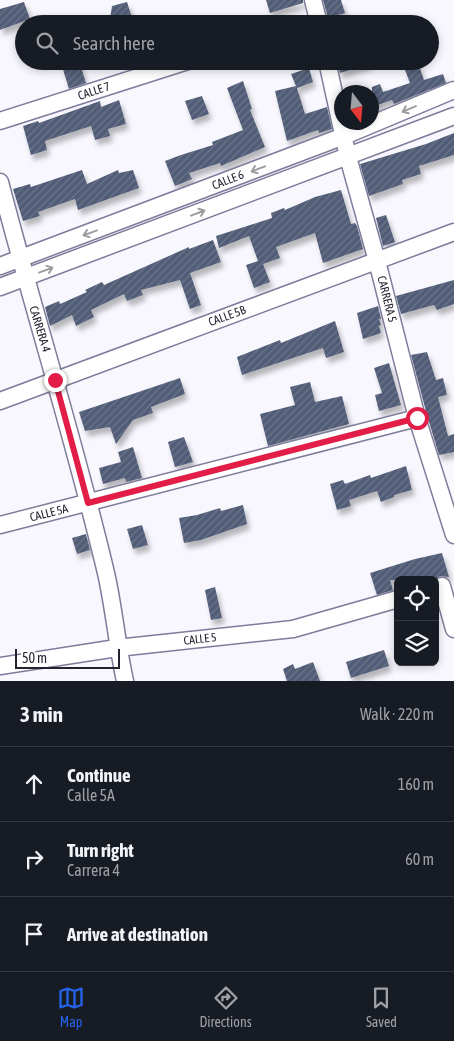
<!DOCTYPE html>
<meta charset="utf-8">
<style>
:root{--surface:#171b24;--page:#242831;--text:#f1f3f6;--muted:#9ea1a6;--line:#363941;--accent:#2563eb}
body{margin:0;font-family:"Asap Condensed",sans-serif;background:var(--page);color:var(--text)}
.controls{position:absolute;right:15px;bottom:15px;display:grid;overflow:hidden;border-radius:8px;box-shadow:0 2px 8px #0003}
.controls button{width:45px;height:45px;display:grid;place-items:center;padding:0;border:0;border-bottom:1px solid var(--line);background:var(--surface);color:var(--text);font:25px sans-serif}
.compass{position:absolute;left:334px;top:85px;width:45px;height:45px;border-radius:50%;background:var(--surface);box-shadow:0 2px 8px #0003;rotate:164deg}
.scale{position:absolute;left:15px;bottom:12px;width:105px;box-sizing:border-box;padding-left:5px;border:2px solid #23232f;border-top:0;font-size:14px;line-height:18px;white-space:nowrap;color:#23232f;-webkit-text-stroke:4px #fff;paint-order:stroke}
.stop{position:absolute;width:15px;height:15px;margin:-11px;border:4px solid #e11d48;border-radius:50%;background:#fff}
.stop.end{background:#e11d48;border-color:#fff;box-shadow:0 1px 5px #0008}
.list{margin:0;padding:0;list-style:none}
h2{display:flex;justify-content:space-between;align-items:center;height:65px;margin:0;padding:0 20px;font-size:21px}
h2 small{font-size:16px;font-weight:400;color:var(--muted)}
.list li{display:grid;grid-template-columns:32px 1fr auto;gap:15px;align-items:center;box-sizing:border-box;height:75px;padding:0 20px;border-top:1px solid var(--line)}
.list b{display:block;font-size:19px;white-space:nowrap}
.list p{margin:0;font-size:16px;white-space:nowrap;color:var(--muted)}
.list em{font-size:16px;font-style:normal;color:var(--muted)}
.icon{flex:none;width:28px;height:28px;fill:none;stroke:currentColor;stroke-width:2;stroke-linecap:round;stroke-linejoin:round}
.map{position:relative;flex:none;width:454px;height:681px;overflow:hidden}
.search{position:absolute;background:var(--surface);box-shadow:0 2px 8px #0003;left:15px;right:15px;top:15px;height:55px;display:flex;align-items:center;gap:12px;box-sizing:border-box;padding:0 18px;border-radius:28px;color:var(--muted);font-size:19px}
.sheet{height:290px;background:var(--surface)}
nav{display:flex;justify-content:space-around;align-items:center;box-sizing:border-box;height:70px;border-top:1px solid var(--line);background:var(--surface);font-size:14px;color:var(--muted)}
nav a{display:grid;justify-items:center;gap:2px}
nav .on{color:var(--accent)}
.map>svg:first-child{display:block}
.building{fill:url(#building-hatch);filter:url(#shadow)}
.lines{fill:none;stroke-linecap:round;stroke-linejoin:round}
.minor-casing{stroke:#7e7c9b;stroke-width:19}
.minor{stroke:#fff;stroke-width:16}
.oneway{stroke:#9c9ca1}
.route{stroke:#e11d48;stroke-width:6}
.labels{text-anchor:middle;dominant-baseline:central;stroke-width:5;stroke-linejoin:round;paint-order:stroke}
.street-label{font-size:12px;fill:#23232f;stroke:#fff}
</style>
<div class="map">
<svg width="454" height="681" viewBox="0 0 454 681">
<defs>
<pattern id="building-hatch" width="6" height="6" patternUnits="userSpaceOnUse" patternTransform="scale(1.25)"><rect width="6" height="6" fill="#515d77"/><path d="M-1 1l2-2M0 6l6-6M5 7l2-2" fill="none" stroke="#6c758a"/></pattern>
<filter id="shadow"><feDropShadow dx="3" dy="5.5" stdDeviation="2.5" flood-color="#0004"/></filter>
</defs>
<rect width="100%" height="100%" fill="#f8f7fe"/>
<!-- building -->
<path class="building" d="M266,0H303V3L270,13Z
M323,0H341L345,13L328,18Z
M24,2L30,19L0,30V9Z
M127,2L134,24H111L110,19L112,6Z
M79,61L86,83L69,89L62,66Z
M337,61H370V64L340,73Z
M418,63L424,80L443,74L446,83L394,104L392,100L372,107V87L380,84L383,92L410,83L405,70Z
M309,68L313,82L297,88L305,114L327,107L332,129L319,133L318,130L287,141L275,91L296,86L291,74Z
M243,81L252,109L250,110L265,147L221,166L220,163L189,173L192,179L175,186L165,161L181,155L213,145L212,142L243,130L227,88Z
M202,96L209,114L192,120L185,101Z
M119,100L126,124L108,129L110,136L95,140L91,126L45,141L47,150L31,155L23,126L38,121L39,123L100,101L101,107Z
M454,133V155L419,166L421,174L402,180L403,184L369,196L360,164L426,144Z
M82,170L87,184L118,170L119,173L133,170L139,188L78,210L75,199L38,212L40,216L23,221L13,189L30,184L31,187Z
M341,190L351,224L355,223L357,226L363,249L323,263L315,233L276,247L280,258L263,264L270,282L254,288L246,265L258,261L249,236L219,248L216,236L272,218L271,213L284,208L285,210L315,197Z
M386,215L395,242L383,246L376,218Z
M213,240L221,262L190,273L201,305L190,309L180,280L141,290L143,295L127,301L124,294L91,310L94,317L76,326L72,315L50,326L45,307L59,301L60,304L87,292L85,290L102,282L104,285L189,247V249Z
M454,280V304L437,310L434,305L401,314L396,296Z
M378,306L381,319H379L381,325L379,326L381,333L363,339L357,313Z
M335,321L344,352L326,358L323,348L242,375L237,357L280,340L281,343Z
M427,352L436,380L443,378L447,395L438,397L448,436L454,434V452L439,455L427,415L411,355Z
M389,363L401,405L379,411L375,395L382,393L374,368Z
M180,378L185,394L151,407L153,413L133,420L116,444L110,427L85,431L79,412Z
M310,382L315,402L342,396L349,424L268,446L260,414L295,405L290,387Z
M184,437L193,462L175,467L168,442Z
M133,447L142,478L126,482L125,478L103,484L99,468L121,462L118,452Z
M406,466L412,490L394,495V497L381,502L377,491L349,500L351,506L337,510L330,484L343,480L345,484L370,475L371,478Z
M243,505L247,524L201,540L184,543L179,518L197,515L220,508L221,511Z
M142,525L148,545L133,549L127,529Z
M86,534L90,550L77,554L72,538Z
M442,553L449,577L440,576L434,580H390L393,590L377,595L370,573L415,559Z
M215,587L222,618L211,620L205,590Z
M384,650L389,666L351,678L346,662Z
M313,662L320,681H287L283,669L293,664L295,669Z"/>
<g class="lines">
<!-- minor casing -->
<g class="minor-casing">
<path id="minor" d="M313,0L319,24
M327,61L348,157L377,261L417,418L454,535
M0,121L188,61
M0,182C34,313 75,442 106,573C114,608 117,645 125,681
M0,266L344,136L454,90
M0,287L454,116
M0,401L454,232
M0,525L417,418
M442,586L454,629
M0,666L117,648L293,629L398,599"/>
</g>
<!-- minor -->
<use href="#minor" class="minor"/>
</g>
<!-- one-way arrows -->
<defs><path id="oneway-shaft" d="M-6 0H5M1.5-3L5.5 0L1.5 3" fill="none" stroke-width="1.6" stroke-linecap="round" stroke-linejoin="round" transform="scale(1.25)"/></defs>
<g class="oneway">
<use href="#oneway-shaft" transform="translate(409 109) rotate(157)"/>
<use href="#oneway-shaft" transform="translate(258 169) rotate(159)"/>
<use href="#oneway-shaft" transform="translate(198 213) rotate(-21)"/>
<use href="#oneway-shaft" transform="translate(90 233) rotate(160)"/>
<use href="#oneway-shaft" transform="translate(46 270) rotate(-20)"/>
</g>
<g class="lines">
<!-- route -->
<path class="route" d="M55,380L88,503L417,418"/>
</g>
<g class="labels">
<!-- street labels -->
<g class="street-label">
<text transform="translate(94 91) rotate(-18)">CALLE 7</text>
<text transform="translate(228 180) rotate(-21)">CALLE 6</text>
<text transform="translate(387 299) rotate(76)">CARRERA 5</text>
<text transform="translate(227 316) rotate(-20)">CALLE 5B</text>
<text transform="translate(40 329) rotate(73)">CARRERA 4</text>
<text transform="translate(49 513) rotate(-14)">CALLE 5A</text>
<text transform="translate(200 639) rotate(-6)">CALLE 5</text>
</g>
</g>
</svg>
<div class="controls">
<button><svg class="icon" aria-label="locate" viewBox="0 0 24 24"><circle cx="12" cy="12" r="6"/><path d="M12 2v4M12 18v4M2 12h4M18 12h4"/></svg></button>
<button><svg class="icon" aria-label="layers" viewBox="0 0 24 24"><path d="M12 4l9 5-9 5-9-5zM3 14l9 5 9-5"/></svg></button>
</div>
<svg class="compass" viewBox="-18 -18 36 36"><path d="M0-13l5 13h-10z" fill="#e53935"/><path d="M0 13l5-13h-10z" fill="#9ea1a6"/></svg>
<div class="scale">50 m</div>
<div class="stop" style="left:417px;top:418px"></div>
<div class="stop end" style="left:55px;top:380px"></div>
<div class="search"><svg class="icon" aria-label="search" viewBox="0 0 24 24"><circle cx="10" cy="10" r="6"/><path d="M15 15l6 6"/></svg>Search here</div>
</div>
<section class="sheet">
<h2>3 min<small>Walk · 220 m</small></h2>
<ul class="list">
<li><svg class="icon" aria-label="ahead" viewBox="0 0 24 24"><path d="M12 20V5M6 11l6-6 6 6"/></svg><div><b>Continue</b><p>Calle 5A</p></div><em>160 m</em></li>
<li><svg class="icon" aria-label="right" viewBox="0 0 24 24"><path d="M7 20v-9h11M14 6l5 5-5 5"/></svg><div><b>Turn right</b><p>Carrera 4</p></div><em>60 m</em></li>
<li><svg class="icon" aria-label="arrive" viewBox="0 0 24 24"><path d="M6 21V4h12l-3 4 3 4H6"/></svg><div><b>Arrive at destination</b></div></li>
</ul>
</section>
<nav>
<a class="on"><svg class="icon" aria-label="map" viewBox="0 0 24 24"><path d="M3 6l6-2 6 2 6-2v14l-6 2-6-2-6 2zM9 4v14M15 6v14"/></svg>Map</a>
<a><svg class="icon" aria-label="directions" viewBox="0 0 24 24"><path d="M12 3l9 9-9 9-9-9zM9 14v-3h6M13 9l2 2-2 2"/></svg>Directions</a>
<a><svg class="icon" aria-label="saved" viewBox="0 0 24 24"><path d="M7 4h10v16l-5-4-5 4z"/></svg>Saved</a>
</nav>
